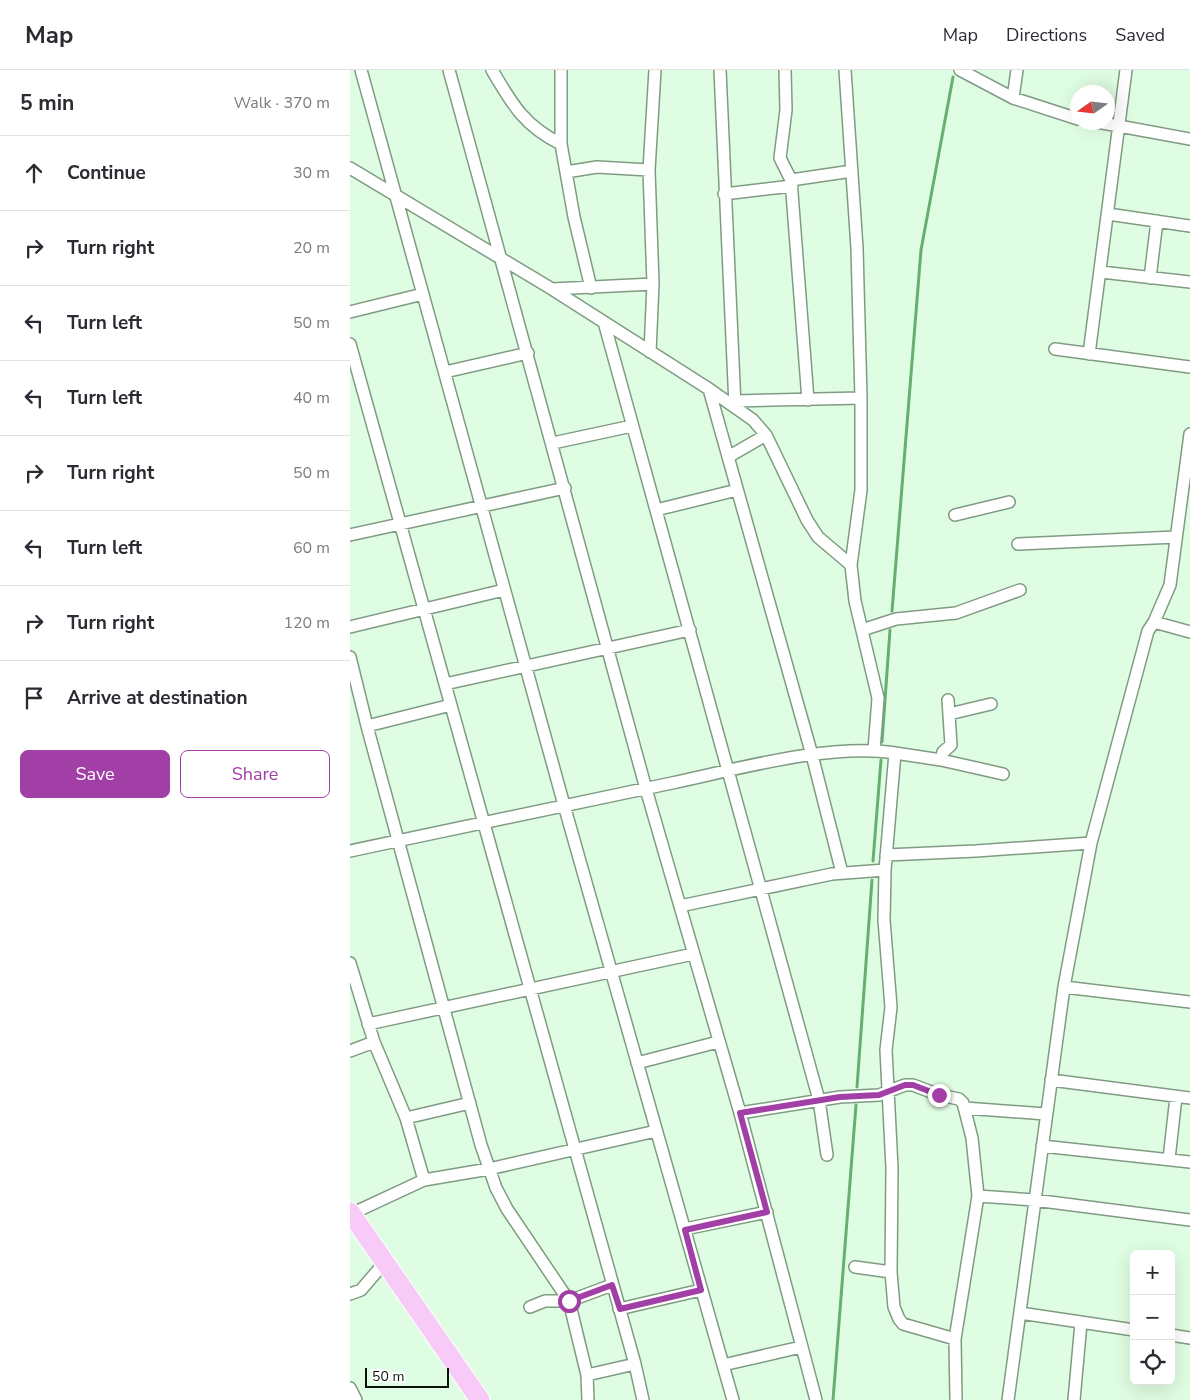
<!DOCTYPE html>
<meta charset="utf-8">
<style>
:root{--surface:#fff;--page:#f7f7f7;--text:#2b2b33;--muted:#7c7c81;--line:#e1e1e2;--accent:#a13fa6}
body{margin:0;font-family:"Nunito Sans",sans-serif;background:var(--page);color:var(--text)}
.controls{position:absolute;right:15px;bottom:15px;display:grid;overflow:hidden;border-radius:8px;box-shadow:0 5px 20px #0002}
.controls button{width:45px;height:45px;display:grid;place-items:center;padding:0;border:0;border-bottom:1px solid var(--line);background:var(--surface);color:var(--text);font:25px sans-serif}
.compass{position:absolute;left:720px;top:15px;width:45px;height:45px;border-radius:50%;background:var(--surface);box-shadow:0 5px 20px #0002;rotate:256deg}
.scale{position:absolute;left:15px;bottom:12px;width:84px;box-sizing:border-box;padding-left:5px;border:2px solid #09130a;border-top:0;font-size:14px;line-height:18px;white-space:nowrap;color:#09130a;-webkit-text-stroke:4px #fff;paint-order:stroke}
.stop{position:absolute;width:15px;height:15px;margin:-11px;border:4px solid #a13fa6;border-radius:50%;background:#fff}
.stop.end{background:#a13fa6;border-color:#fff;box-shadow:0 1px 5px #0008}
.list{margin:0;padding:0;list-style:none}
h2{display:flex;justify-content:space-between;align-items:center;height:65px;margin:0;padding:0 20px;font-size:21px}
h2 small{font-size:16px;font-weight:400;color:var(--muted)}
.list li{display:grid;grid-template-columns:32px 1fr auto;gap:15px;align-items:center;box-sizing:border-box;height:75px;padding:0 20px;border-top:1px solid var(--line)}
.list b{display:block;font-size:19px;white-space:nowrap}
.list em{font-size:16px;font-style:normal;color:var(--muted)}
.actions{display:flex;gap:10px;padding:15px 20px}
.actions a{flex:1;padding:11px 0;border:1px solid var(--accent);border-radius:8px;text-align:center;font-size:18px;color:var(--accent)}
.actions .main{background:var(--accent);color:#fff}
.icon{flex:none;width:28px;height:28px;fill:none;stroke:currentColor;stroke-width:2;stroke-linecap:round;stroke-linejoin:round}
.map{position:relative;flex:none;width:840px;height:1330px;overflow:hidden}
header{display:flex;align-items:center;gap:30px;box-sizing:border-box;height:70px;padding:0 25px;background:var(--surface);border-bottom:1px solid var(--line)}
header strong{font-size:24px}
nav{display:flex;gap:28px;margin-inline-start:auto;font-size:18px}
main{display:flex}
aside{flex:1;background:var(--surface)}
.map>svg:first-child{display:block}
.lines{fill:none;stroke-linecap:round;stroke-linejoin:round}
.stream{stroke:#65af71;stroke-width:3}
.minor-casing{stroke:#809b83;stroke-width:14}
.trunk-casing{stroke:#fff;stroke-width:21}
.minor{stroke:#fff;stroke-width:11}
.trunk{stroke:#f8caf8;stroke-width:19}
.route{stroke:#a13fa6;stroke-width:6}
</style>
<header>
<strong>Map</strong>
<nav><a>Map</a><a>Directions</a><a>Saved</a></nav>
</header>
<main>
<aside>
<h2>5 min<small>Walk · 370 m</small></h2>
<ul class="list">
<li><svg class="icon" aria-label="ahead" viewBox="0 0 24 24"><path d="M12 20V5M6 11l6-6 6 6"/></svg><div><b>Continue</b></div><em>30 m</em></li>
<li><svg class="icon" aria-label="right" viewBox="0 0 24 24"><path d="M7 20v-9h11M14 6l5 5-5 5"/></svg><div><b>Turn right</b></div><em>20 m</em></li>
<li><svg class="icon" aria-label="left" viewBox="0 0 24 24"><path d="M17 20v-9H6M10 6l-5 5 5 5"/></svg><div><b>Turn left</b></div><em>50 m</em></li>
<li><svg class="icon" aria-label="left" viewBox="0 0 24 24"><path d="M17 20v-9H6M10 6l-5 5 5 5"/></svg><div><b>Turn left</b></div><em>40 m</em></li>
<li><svg class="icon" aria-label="right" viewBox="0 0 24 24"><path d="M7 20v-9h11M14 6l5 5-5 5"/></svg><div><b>Turn right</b></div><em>50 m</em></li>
<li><svg class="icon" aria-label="left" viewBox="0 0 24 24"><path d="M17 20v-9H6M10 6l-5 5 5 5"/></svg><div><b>Turn left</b></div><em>60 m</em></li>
<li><svg class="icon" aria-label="right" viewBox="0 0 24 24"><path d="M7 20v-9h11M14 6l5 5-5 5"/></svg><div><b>Turn right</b></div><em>120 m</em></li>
<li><svg class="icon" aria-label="arrive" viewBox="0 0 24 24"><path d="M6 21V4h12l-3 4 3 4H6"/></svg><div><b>Arrive at destination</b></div></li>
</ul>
<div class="actions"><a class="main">Save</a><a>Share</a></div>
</aside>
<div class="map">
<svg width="840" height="1330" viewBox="0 0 840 1330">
<rect width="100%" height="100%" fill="#dffde2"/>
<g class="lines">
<!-- stream -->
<path class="stream" d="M542,541L571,180L603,7
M532,672L540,560
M523,791L531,690
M507,1017L522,810
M483,1330L506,1035"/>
<!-- minor casing -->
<g class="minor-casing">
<path id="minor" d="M11,0L214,735L383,1330
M99,0L296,719L390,1043L466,1330
M142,0C162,34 174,56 211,74
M211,0V74L224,147L241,218
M370,0L385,336
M435,0L436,40L430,88L441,110
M495,0L507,178L511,328V420L501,495L505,531L528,628L524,680
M610,0L663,28L728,49
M663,28L667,0
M747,52L840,69
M0,98L202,219L359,319L403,350L416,365L457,450L468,467L501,495
M216,102L247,97L299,100
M374,124L442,116
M758,144L840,156
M751,202L840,212
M800,208L807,151
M202,219L303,214
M0,242L73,224
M254,252L469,1030L477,1085
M0,274L285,1294L293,1330
M705,279L840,297
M300,282L303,214L299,100L305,0
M739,284L776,0
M95,302L178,283
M359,319L462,685L492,803
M458,330L441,110L502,101
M385,331L511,328
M203,373L282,356
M378,387L416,365
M306,440L387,420
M605,445L659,432
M0,465L215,418
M668,474L826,467
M804,552L820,515L840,364
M0,557L154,520
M512,560L546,549L606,543L670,520
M0,587L17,656L131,1075L146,1118L157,1139L219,1231L237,1305L285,1294
M95,614L340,560
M599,644L641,634
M17,656L101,635
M591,690L593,682L601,675L598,630
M0,781C107,758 214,736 322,713C388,699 478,673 545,683
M536,785L626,781L741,773
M330,836L482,804L535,800
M0,893L24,972L56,1048L74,1110
M714,917L840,932
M18,954L343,884
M0,981L24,972
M287,993L368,972
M701,1010L840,1028
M615,1038L696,1044
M390,1043L490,1027L529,1025L555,1015H563L589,1025L609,1029L613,1033L622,1068L628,1126L605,1269L606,1330
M56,1048L120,1033
M692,1076L840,1092
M819,1089L826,1027
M628,1126L684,1130L840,1150
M1,1144L74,1110L139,1099L306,1061
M335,1159L417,1142
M505,1197L541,1202
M0,1224L11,1220L35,1192
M180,1237L195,1231H219L262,1215
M269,1239L351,1220
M670,1243L784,1260
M821,1265L840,1268
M605,1269L553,1254L549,1249L544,1237L541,1202L542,1098L536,980L541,937L534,850L535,800L545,683L591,690L653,704
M373,1295L451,1277
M237,1305L238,1330
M0,1318L6,1330
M658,1330L714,917L741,773L798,561L804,552L840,562
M724,1330L731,1253"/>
</g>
<!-- trunk casing -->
<g class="trunk-casing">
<path id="trunk" d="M0,1142L130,1330"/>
</g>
<!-- minor -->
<use href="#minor" class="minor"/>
<!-- trunk -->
<use href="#trunk" class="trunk"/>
</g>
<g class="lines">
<!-- route -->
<path class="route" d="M219,1231L262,1215L270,1239L351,1220L335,1160L417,1142L390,1043L490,1027L529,1025L555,1015H563L589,1025"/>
</g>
</svg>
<div class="controls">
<button>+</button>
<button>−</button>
<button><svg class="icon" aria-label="locate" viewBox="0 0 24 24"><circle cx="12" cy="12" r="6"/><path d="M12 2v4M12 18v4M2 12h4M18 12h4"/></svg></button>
</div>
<svg class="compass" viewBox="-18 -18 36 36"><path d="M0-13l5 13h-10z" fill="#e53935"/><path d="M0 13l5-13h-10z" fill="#7c7c81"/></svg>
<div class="scale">50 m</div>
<div class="stop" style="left:219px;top:1231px"></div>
<div class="stop end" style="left:589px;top:1025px"></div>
</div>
</main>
